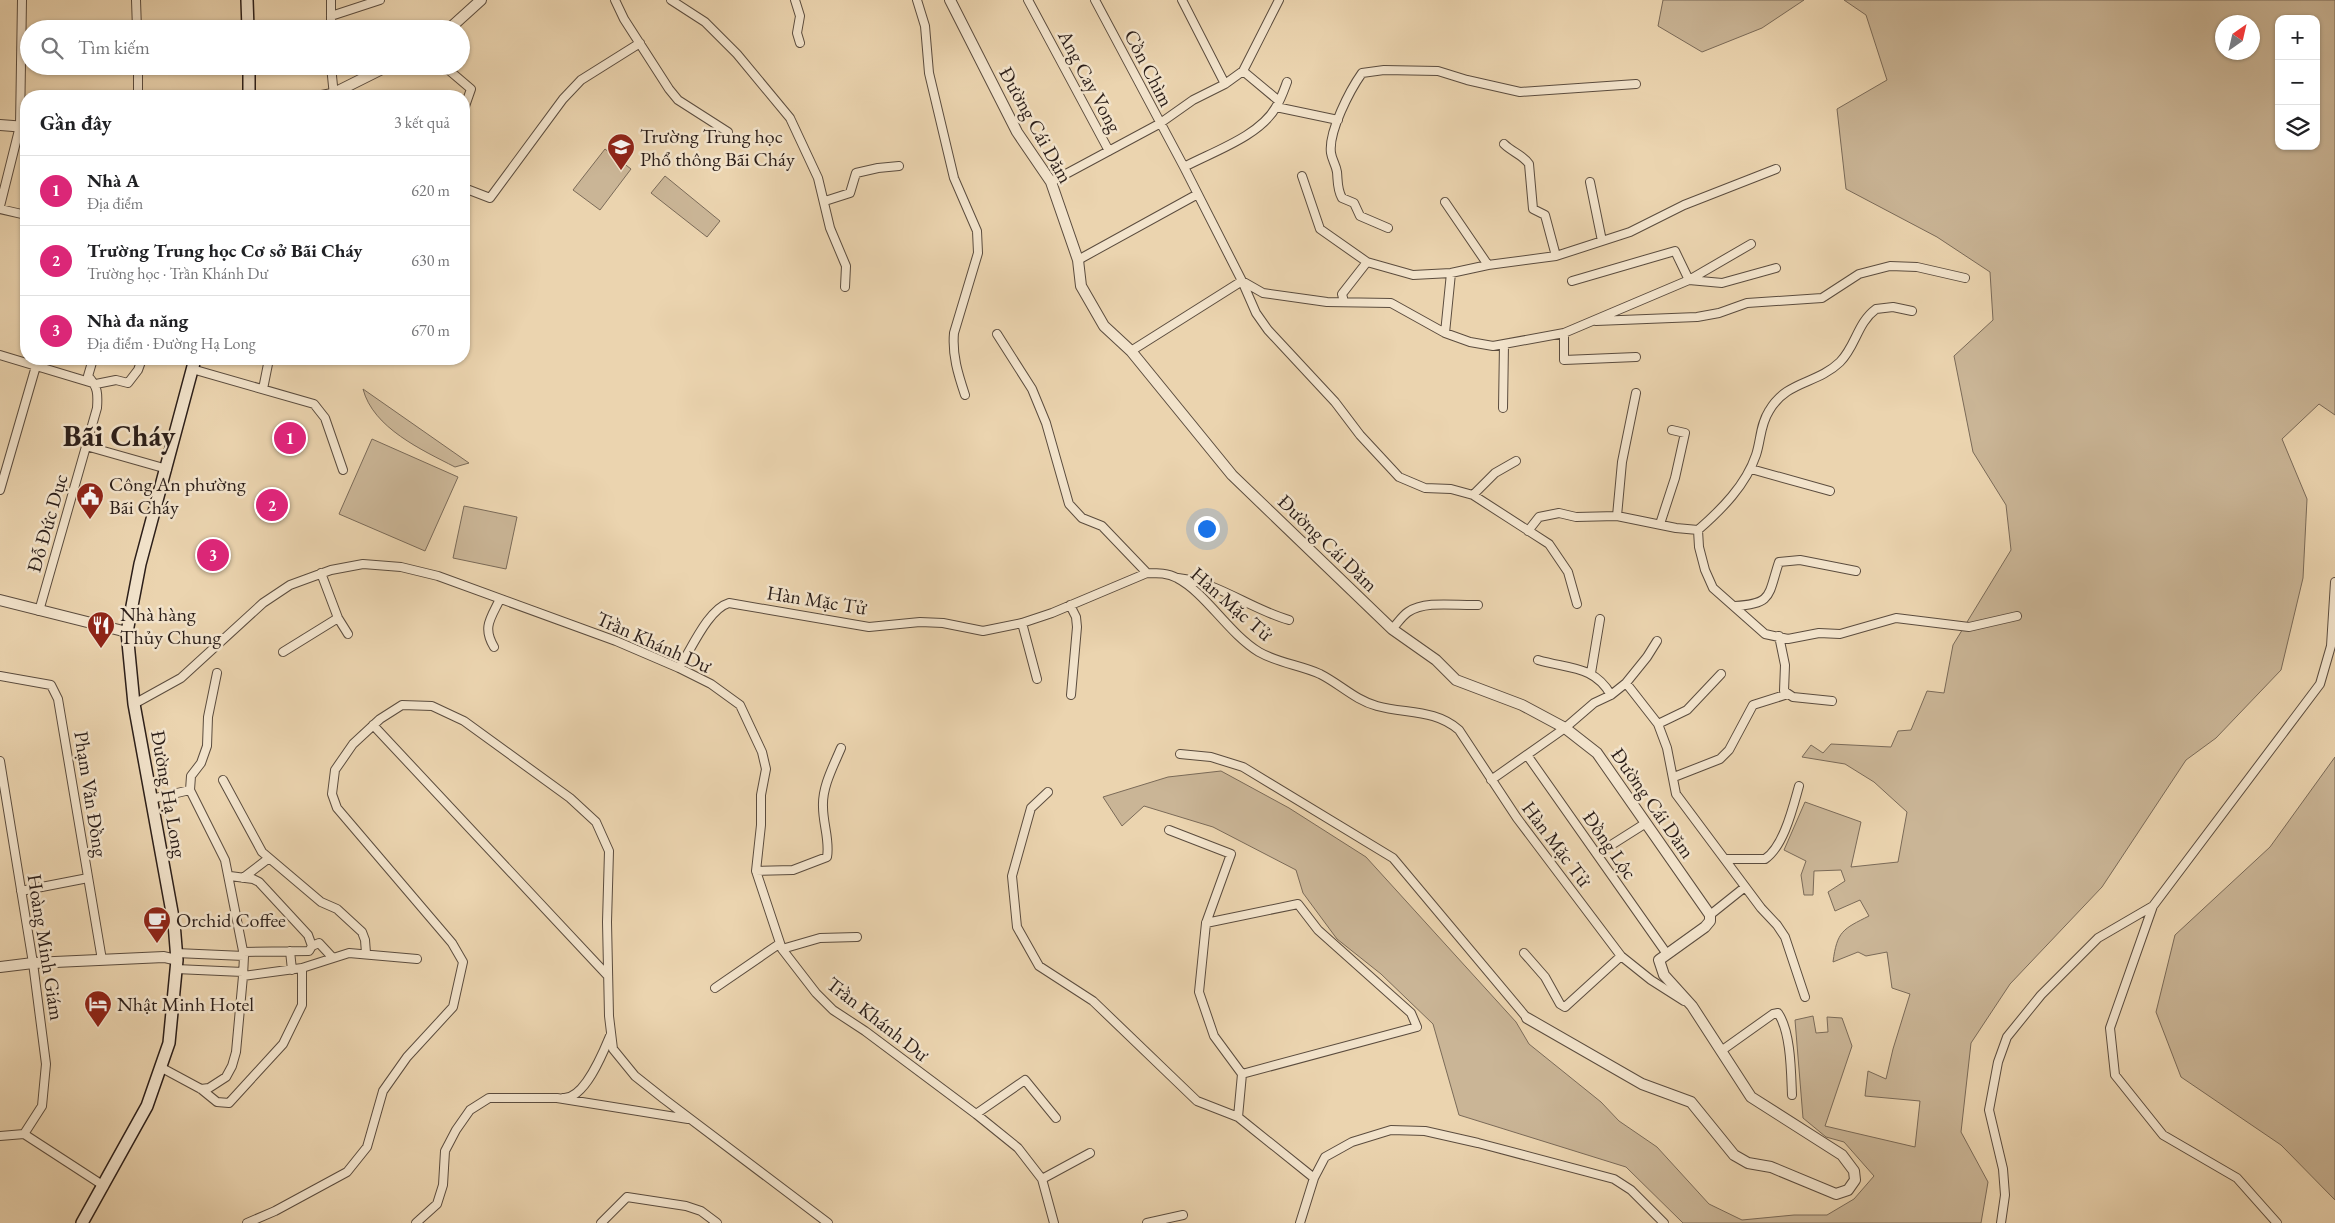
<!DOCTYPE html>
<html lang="vi">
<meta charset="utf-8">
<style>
:root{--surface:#fff;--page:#f6f6f6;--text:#202124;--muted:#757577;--line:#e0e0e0;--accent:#db2777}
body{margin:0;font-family:"EB Garamond",serif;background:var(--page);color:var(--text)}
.controls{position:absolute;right:15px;top:15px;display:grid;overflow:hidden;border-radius:10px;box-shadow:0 1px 4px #0004}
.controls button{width:45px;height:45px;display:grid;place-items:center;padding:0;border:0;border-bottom:1px solid var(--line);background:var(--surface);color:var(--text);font:25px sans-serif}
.compass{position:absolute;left:2215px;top:15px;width:45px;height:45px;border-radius:50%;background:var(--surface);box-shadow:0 1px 4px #0004;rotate:34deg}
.you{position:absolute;left:1206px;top:528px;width:18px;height:18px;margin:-12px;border:4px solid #fff;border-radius:50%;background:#1a73e8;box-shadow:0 0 0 8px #1a73e833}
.badge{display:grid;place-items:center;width:32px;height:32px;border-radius:50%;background:var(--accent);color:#fff;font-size:16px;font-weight:700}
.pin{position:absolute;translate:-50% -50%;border:2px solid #fff;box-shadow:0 1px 5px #0006}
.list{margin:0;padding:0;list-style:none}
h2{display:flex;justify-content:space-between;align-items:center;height:65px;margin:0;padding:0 20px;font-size:21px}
h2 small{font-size:16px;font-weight:400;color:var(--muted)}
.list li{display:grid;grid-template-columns:32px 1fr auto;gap:15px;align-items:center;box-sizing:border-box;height:70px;padding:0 20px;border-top:1px solid var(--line)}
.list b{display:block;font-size:19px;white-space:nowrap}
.list p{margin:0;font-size:16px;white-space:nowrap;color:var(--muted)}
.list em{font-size:16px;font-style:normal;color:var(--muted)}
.icon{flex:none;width:28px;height:28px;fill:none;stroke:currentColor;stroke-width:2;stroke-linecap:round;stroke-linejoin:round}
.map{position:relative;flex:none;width:2335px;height:1223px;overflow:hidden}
.search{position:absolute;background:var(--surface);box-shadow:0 1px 4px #0004;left:20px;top:20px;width:450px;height:55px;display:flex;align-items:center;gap:12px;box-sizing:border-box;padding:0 18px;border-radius:28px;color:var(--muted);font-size:19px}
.panel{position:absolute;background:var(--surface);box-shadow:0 1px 4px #0004;left:20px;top:90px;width:450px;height:275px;border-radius:20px}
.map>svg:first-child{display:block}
.green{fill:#cab596;stroke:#7a6a58;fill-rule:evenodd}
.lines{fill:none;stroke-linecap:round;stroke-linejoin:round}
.minor-casing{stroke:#5b4c3e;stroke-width:10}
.tertiary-casing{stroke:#5b4c3e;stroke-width:12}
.secondary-casing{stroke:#2b1e19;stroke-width:14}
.minor{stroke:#f2e3cb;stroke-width:8}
.tertiary{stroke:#f2e3cb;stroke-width:10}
.secondary{stroke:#f2e3cb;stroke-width:11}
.labels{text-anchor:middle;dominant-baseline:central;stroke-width:5;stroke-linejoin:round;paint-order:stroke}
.street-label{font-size:20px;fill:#2b1e19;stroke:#f2e3cb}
.poi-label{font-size:20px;fill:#2b1e19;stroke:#f2e3cb;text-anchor:start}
.town-label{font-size:30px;font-weight:bold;fill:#2b1e19;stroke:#f2e3cb}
</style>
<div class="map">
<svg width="2335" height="1223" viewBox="0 0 2335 1223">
<rect width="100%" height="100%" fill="#ebd4af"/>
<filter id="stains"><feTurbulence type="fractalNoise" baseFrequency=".004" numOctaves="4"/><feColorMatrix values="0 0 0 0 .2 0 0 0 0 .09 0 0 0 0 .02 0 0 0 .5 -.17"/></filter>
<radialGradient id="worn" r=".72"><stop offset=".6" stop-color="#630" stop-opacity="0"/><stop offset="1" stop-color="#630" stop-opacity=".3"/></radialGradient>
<!-- green -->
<path class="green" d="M1663,0H1804L1762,28L1702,52L1658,26Z
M1844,0H2335V415L2319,404L2282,439L2307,499L2303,578L2281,670L2216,738L2186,760L2102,887L2010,984L1971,1043L1961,1132L1988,1182L1981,1223H1683L1626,1167L1459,1115L1433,1024L1381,974L1337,939L1303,893L1296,870L1213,827L1144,806L1122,826L1103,797L1168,777L1221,771L1289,808L1366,857L1516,1022L1529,1044L1601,1102L1619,1121L1657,1147L1709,1204L1742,1220L1794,1215H1827L1854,1199L1874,1176L1844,1142L1826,1137L1803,1118L1795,1020L1813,1016L1816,1033L1828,1032L1827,1017L1842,1018L1852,1046L1825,1126L1915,1147L1920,1101L1865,1096L1868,1071L1886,1079L1893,1049L1910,994L1892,988L1887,952L1866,956L1858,952L1833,962C1837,931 1843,929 1869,916L1860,900L1835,911L1828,892L1845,881L1841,870L1814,871L1813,895H1804L1801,875L1806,861L1784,850L1805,802L1861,822L1851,867L1898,862L1907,812L1874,782L1845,764L1802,757L1811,745L1823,753L1831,744L1891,747L1898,731L1911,730L1927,691L1944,693L1953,645L2011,550L2006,505L1973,452L1954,356L1993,320L1990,272L1937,237L1846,189L1837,109L1887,80L1866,15ZM2279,19H2316V146H2279ZM2222,22H2252V52H2222Z
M605,149L631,169L600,210L573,190Z
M665,176L720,221L707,237L651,193Z
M363,389L469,463L455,467C422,450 373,428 363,389Z
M372,439L458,477L425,551L339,514Z
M464,506L517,517L506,569L453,558Z
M2335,757V1200L2281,1145L2181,1077L2156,1012L2175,935L2270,847Z"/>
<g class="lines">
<!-- minor casing -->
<g class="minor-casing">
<path id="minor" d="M136,0L137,29
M331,0V29
M615,0L624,19L669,89L678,100L728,132
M671,0L705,22L737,54L790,118L818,178L830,228L846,266L845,287
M795,0L800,16L797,33L800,43
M917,0L925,26L929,73L954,178L977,231L978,253L954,333C952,355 958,374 965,395
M1028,0L1109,151
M1095,0L1184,167L1242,281L1256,313L1268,330L1335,402L1360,435L1399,477L1425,488L1451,489L1473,495L1549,544L1568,572L1577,604
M1182,0L1225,84L1243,71L1279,101
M331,16L380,0
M138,66V96
M331,66L334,96
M444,66L471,89L464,109
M1243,71L1279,0
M1276,107L1338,120
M1504,144C1512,152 1523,155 1529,164L1533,209L1545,215L1556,256
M1184,167C1212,152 1260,136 1276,107C1281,99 1284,90 1287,82
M1302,176L1320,229L1367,262L1413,275L1451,273L1488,265L1556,256L1630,232L1684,205L1776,169
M1051,182L1159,124L1193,100L1225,84
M1590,182L1602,241
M464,188L490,198L563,99L581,80L640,43
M825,201L850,193L856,173L878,168L899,166
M1445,202L1488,265
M0,206L20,126L22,0
M0,209L26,215
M1388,228L1360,216L1354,203L1342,198C1337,189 1338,182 1337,172C1336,165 1332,160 1331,153C1328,132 1350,90 1362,73L1384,70L1438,71L1467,80L1520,92L1636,84
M1078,260L1196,195
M1572,281L1675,251L1689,280L1722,283L1776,268
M1344,302L1342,294L1367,262
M1596,321L1697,317L1719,313L1747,303L1822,298L1859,274L1890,266L1917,267L1965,278
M1445,333L1451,273
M1564,333V360L1636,357
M997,334L1032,389L1046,423L1069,504L1082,518L1102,526L1147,573
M1131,351L1242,281L1263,293L1327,302L1391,303L1445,333L1470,342L1493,346L1564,333L1689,280L1751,244
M0,355L96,384L116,380L128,383L138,370L142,359
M192,369L314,404L325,418L343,470
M263,389L269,359
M1503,408L1504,344
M86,446L167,469
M1751,469L1830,491
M0,490L36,366
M1473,495L1495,473L1516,461
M1617,516L1622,462L1636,393
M1660,524L1675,478L1685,433L1672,430
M1698,530C1721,510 1746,485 1756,455C1761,440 1760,425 1769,411C1787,380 1816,385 1840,362C1856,346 1857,323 1876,309L1893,307L1912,311
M1528,531L1539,517L1559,513L1576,517L1617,516L1676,528L1698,530L1699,547L1705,570L1713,588L1765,634L1788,639L1819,633L1840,634L1896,618L1969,627L2017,616
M321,573L338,618L348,634
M1178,578C1218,582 1250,609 1289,620
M1070,605L1076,617L1077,627L1071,695
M1735,606C1773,604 1768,595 1779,562L1800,560L1856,571
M39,611L97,408C98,394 98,387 88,376L93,359
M1022,623L1037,679
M1392,629C1397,624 1402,616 1408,612C1426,600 1457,606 1478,605
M1779,636L1785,665L1784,691L1793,697L1832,701
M494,647C482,627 491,618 500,599
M283,652L338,618
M1538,660C1568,669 1594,665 1611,695
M679,668C691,650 708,609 729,603L869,627L920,622L943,623L983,631L1022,623L1052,613L1147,573C1158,573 1168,573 1177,578C1206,593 1228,633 1259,652C1278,663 1300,665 1320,674C1340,684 1355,700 1377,706C1406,714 1435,709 1459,730L1517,818L1621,956L1651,980L1684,1001
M1591,673L1600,619
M0,676L51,685L58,699L102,960
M1626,683L1658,724L1667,748L1676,794L1761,908L1777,925L1785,937L1805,997
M134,704L181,678L263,603L290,585L331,570L363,564L401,567L438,576L616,641L679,668L711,684L740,705L762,752L766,769L761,795V825L756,871L782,949L816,993L833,1010L865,1031L976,1114L1018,1148L1042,1179L1054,1223
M1658,724L1687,710L1721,674
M373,725L608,976
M1180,754L1211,757L1243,767L1393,858L1527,1018
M1527,755L1667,954
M0,761L33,963L46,1064L42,1106L24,1134
M1674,777L1720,759L1729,750L1753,705L1788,694
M223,780L262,852L321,902L337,909L362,932L365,940L366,953
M1491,780L1565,728L1594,703L1611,695L1626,683L1647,657L1657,641
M1048,792L1031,808L1012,876L1017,927L1039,966L1093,1001L1197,1101L1238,1117L1314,1178
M151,799L190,790
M1169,830L1231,854L1206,923L1199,992L1214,1036L1242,1074L1238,1117
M1597,854L1646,823
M1725,859H1765C1784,846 1793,807 1799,786
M756,871L793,870L827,857C830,841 823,824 823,807C822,787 833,767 841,748
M230,876L253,879L259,882L308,935L312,946L309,951L243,952
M243,878L269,858
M21,891L88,878
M2153,906L2110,1028L2115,1075L2163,1135L2237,1178L2277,1223
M1710,915L1745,887
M1206,923L1298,904L1318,930L1411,1013L1417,1027L1242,1074
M312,946L319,943L332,957
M782,949L820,938L857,937
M290,951L292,970
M176,953L244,956
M1524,953L1545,977L1560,1004L1565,1007L1621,956
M176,969L243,972
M243,976L302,968L349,953L417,959
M715,988L779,944
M1721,1051L1773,1014L1778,1013C1791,1032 1791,1072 1792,1095
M162,1068L201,1089L217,1102L229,1103L283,1044L302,1005V968
M201,1089L209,1088L226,1077L232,1066L236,1052L243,976L244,956L225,860L190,790L191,776L201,763L207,746L208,717L217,673
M564,1098C585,1098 603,1053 610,1036
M976,1114L1025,1080L1056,1118
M0,1136L24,1134L104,1186
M1042,1179L1090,1153
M247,1223L275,1211L347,1172L367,1147L383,1091L407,1057L453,1007L463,962L452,943L337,808L332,794L335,770L353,744L380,719L402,705L432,706L464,721L570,798L596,822L609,851L607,922L609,1016L613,1049L635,1076L664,1099L828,1223
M416,1223L437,1204L443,1185L445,1151L456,1130L470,1110L489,1098H557L688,1119
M601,1223L627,1197L686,1206L701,1211L717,1223
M1147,1223L1183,1215
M1300,1223L1314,1178L1325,1157L1352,1142L1391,1130L1425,1131L1478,1143L1614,1179L1631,1190L1664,1223
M2001,1223L2005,1195L2003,1169L1989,1110L1998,1062L2007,1037L2041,995L2098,938L2153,906L2320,684L2331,646L2335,582"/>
</g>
<!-- tertiary casing -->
<g class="tertiary-casing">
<path id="tertiary" d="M950,0L1017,132L1051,182L1078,260L1081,286L1104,326L1131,351L1232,475L1392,629L1436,660L1456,680L1522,705L1565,728L1597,753L1710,915V921L1705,927L1659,960L1664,975L1692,1006L1751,1097L1842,1155L1854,1171L1855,1180L1848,1190L1836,1194L1771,1167L1748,1163L1734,1155L1691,1102L1642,1084L1527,1018
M449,29L481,0
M322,96L332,94L388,66
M0,125L26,127
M0,600L127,632
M0,967L33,963L164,957L177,960"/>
</g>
<!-- secondary casing -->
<g class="secondary-casing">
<path id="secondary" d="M247,0L248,29
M249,66V96
M82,1223L147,1106L169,1043L177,960L174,923L134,704L127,632L140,564L195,359"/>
</g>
<!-- minor -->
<use href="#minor" class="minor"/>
<!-- tertiary -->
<use href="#tertiary" class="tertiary"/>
<!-- secondary -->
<use href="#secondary" class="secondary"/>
</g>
<!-- icons -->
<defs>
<g id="school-pin" transform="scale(1.4375)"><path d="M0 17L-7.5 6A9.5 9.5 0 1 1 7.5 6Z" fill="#8f2418" stroke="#f2e3cb"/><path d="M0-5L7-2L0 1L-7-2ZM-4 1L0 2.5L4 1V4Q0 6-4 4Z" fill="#fff"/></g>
<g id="civic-pin" transform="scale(1.4375)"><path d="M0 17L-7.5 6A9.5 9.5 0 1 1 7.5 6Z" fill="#8f2418" stroke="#f2e3cb"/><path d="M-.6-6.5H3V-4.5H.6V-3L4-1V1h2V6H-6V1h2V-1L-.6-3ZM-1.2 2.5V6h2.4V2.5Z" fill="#fff"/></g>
<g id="restaurant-pin" transform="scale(1.4375)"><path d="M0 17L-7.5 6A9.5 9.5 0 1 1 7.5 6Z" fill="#8f2418" stroke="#f2e3cb"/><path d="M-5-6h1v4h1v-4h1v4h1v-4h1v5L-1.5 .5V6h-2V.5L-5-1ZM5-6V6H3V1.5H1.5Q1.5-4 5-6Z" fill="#fff"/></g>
<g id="cafe-pin" transform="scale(1.4375)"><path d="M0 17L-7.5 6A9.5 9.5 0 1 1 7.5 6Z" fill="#8f2418" stroke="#f2e3cb"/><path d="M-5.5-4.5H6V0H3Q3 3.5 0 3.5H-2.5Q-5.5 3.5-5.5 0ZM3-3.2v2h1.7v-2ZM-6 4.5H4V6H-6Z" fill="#fff"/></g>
<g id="hotel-pin" transform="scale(1.4375)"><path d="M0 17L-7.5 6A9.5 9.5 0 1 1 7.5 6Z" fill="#8f2418" stroke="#f2e3cb"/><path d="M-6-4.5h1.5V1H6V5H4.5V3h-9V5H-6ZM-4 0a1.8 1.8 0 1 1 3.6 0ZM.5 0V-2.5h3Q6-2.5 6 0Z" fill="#fff"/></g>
</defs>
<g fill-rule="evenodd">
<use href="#school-pin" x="621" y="147"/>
<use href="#civic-pin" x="90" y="496"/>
<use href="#restaurant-pin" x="101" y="625"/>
<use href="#cafe-pin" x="157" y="920"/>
<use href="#hotel-pin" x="98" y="1004"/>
</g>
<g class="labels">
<!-- street labels -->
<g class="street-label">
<text transform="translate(1149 68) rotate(63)">Cồn Chìm</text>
<text transform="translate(1090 81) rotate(62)">Ang Cay Vong</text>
<text transform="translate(1036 125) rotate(61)">Đường Cái Dăm</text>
<text transform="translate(47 523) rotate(-74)">Đỗ Đức Dục</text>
<text transform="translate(1328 543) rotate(44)">Đường Cái Dăm</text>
<text transform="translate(817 600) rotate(9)">Hàn Mặc Tử</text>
<text transform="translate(1232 604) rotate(41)">Hàn Mặc Tử</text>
<text transform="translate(654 642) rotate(24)">Trần Khánh Dư</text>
<text transform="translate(91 794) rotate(81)">Phạm Văn Đồng</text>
<text transform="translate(169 794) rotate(80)">Đường Hạ Long</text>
<text transform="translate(1653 803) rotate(55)">Đường Cái Dăm</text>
<text transform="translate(1557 844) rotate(53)">Hàn Mặc Tử</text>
<text transform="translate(1610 845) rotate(55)">Đồng Lộc</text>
<text transform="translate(46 947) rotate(81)">Hoàng Minh Giám</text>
<text transform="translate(878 1019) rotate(38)">Trần Khánh Dư</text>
</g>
<!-- poi labels -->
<g class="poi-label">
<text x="640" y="136">Trường Trung học<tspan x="640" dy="23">Phổ thông Bãi Cháy</tspan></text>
<text x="109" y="484">Công An phường<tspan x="109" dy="23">Bãi Cháy</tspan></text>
<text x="120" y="614">Nhà hàng<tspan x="120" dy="23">Thủy Chung</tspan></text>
<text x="176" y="920">Orchid Coffee</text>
<text x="117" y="1004">Nhật Minh Hotel</text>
</g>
<!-- town labels -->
<g class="town-label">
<text x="119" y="435">Bãi Cháy</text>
</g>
</g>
<rect width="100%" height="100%" filter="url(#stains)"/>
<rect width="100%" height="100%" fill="url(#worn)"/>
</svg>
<div class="controls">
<button>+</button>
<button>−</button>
<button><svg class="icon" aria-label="layers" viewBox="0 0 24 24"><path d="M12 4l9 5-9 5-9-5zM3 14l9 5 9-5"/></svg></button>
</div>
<svg class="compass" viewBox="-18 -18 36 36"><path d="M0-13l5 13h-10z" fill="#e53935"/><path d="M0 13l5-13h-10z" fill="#757577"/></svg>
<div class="you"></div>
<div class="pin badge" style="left:290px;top:438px">1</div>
<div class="pin badge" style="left:272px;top:505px">2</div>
<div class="pin badge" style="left:213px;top:555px">3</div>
<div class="search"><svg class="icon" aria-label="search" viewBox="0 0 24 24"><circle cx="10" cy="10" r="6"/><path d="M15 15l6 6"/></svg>Tìm kiếm</div>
<section class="panel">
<h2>Gần đây<small>3 kết quả</small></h2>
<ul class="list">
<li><span class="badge">1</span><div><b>Nhà A</b><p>Địa điểm</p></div><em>620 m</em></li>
<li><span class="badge">2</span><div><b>Trường Trung học Cơ sở Bãi Cháy</b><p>Trường học · Trần Khánh Dư</p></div><em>630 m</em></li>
<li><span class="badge">3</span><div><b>Nhà đa năng</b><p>Địa điểm · Đường Hạ Long</p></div><em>670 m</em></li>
</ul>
</section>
</div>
